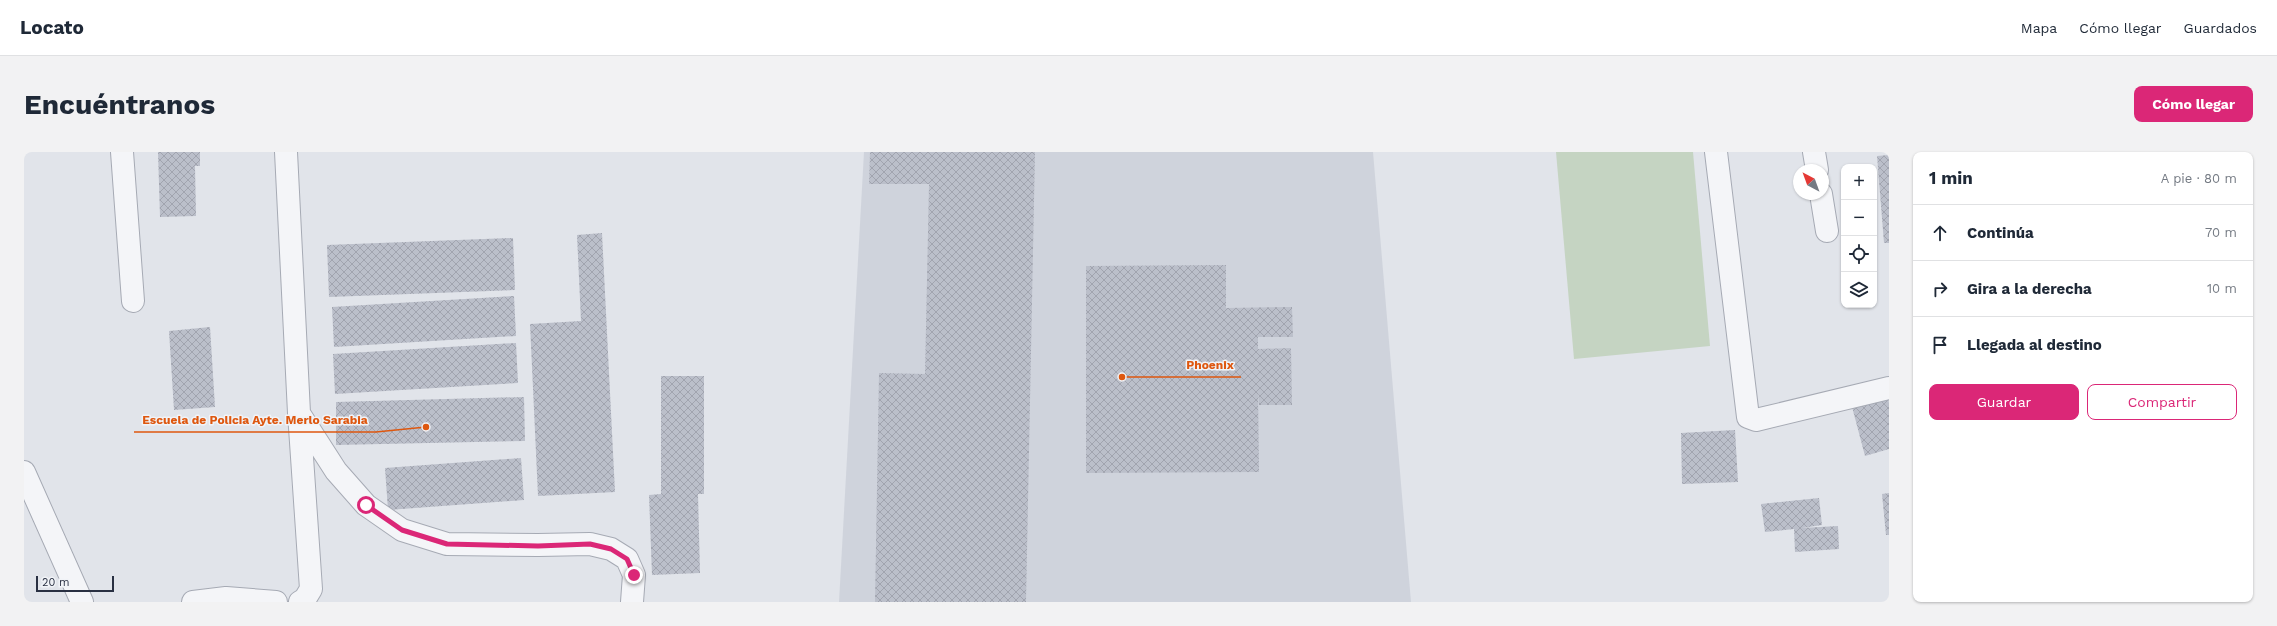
<!DOCTYPE html>
<html lang="es">
<meta charset="utf-8">
<style>
:root{--surface:#fff;--page:#f2f2f3;--text:#1f2937;--muted:#747a83;--line:#e0e1e3;--accent:#db2777}
body{margin:0;font-family:"Work Sans",sans-serif;background:var(--page);color:var(--text)}
.controls{position:absolute;right:12px;top:12px;display:grid;overflow:hidden;border-radius:8px;box-shadow:0 1px 3px #0004}
.controls button{width:36px;height:36px;display:grid;place-items:center;padding:0;border:0;border-bottom:1px solid var(--line);background:var(--surface);color:var(--text);font:20px sans-serif}
.compass{position:absolute;left:1769px;top:12px;width:36px;height:36px;border-radius:50%;background:var(--surface);box-shadow:0 1px 3px #0004;rotate:319deg}
.scale{position:absolute;left:12px;bottom:10px;width:78px;box-sizing:border-box;padding-left:4px;border:2px solid #293042;border-top:0;font-size:11px;line-height:14px;white-space:nowrap;color:#293042;-webkit-text-stroke:3px #f1f3f7;paint-order:stroke}
.stop{position:absolute;width:12px;height:12px;margin:-9px;border:3px solid #db2777;border-radius:50%;background:#fff}
.stop.end{background:#db2777;border-color:#fff;box-shadow:0 1px 4px #0008}
.list{margin:0;padding:0;list-style:none}
h2{display:flex;justify-content:space-between;align-items:center;height:52px;margin:0;padding:0 16px;font-size:17px}
h2 small{font-size:13px;font-weight:400;color:var(--muted)}
.list li{display:grid;grid-template-columns:26px 1fr auto;gap:12px;align-items:center;box-sizing:border-box;height:56px;padding:0 16px;border-top:1px solid var(--line)}
.list b{display:block;font-size:15px;white-space:nowrap}
.list em{font-size:13px;font-style:normal;color:var(--muted)}
.actions{display:flex;gap:8px;padding:12px 16px}
.actions a{flex:1;padding:9px 0;border:1px solid var(--accent);border-radius:8px;text-align:center;font-size:14px;color:var(--accent)}
.actions .main{background:var(--accent);color:#fff}
.icon{flex:none;width:22px;height:22px;fill:none;stroke:currentColor;stroke-width:2;stroke-linecap:round;stroke-linejoin:round}
.map{position:relative;flex:none;width:1865px;height:450px;overflow:hidden;border-radius:8px}
header{display:flex;align-items:center;gap:24px;box-sizing:border-box;height:56px;padding:0 20px;background:var(--surface);border-bottom:1px solid var(--line)}
header strong{font-size:19px}
nav{display:flex;gap:22px;margin-inline-start:auto;font-size:14px}
.intro{display:flex;align-items:center;justify-content:space-between;box-sizing:border-box;height:96px;padding:0 24px}
h1{margin:0;font-size:28px}
.button{padding:10px 18px;border-radius:8px;background:var(--accent);color:#fff;font-size:14px;font-weight:700}
main{display:flex;gap:24px;padding:0 24px}
aside{flex:1;background:var(--surface);border-radius:8px;box-shadow:0 1px 3px #0004}
.map>svg:first-child{display:block}
.built{fill:#cfd3dc}
.pitch{fill:#c5d4c2}
.building{fill:url(#building-cross-hatch)}
.lines{fill:none;stroke-linecap:round;stroke-linejoin:round}
.minor-casing{stroke:#a6aab4;stroke-width:24}
.minor{stroke:#f4f5f8;stroke-width:22}
.route{stroke:#db2777;stroke-width:5}
.leader{fill:none;stroke:#de570f;stroke-width:1.5}
.callout-dot{fill:#de570f;stroke:#f1f3f7;stroke-width:1.5}
.callout-label{font-size:12px;text-anchor:middle;font-weight:bold;fill:#de570f;stroke:#f1f3f7;stroke-width:3;stroke-linejoin:round;paint-order:stroke}
</style>
<header>
<strong>Locato</strong>
<nav><a>Mapa</a><a>Cómo llegar</a><a>Guardados</a></nav>
</header>
<div class="intro"><h1>Encuéntranos</h1><a class="button">Cómo llegar</a></div>
<main>
<div class="map">
<svg width="1865" height="450" viewBox="0 0 1865 450">
<defs>
<pattern id="building-cross-hatch" width="8" height="8" patternUnits="userSpaceOnUse"><rect width="8" height="8" fill="#bbbfca"/><path d="M0 0l8 8M0 8l8-8" fill="none" stroke="#a1a4af"/></pattern>
</defs>
<rect width="100%" height="100%" fill="#e1e4ea"/>
<!-- built -->
<path class="built" d="M840,0H1349L1387,450H815Z"/>
<!-- pitch -->
<path class="pitch" d="M1532,0H1669L1686,194L1550,207Z"/>
<!-- building -->
<path class="building" d="M134,0H176V14H171L172,64L136,65Z
M846,0H1011L1002,450H851L855,221L901,222L905,32H845Z
M1865,3V91H1860L1853,4Z
M578,81L591,340L514,344L506,172L557,169L553,83Z
M489,86L491,138L305,145L303,93Z
M1202,113V156L1268,155L1269,185H1234V197L1267,196L1268,253H1235L1234,240L1235,320L1062,321V114Z
M490,144L492,184L310,195L308,155Z
M186,175L191,255L150,258L145,179Z
M492,191L494,231L311,242L309,202Z
M637,224H680V342H674L676,421L628,423L625,343L637,342Z
M1863,242L1865,251V297L1841,304L1827,251Z
M500,245L501,289L312,293V250Z
M1711,278L1714,330L1658,332L1657,281Z
M497,306L500,348L364,358L361,316Z
M1865,341V383H1862L1858,342Z
M1795,346L1798,373L1778,376L1814,374L1815,397L1771,400L1770,377L1741,380L1737,352Z"/>
<g class="lines">
<!-- minor casing -->
<g class="minor-casing">
<path id="minor" d="M98,0L109,149
M262,0L275,261L287,437L281,447L276,450
M1692,0L1724,265L1732,268L1865,236
M1790,0L1793,18
M1797,42L1803,79
M276,263L312,319L342,353L378,378L423,392L514,393L566,392L587,397L603,407L610,423L608,450
M0,320L58,450
M169,450L202,446L252,450"/>
</g>
<!-- minor -->
<use href="#minor" class="minor"/>
</g>
<g class="lines">
<!-- route -->
<path class="route" d="M342,353L378,378L423,392L514,394L566,392L587,397L603,407L610,423"/>
</g>
<!-- callouts -->
<path class="leader" d="M1098 225L1154 225H1217M402 275L352 280H110"/>
<g class="callout-dot">
<circle cx="1098" cy="225" r="4"/>
<circle cx="402" cy="275" r="4"/>
</g>
<g class="callout-label">
<text x="1186" y="217">Phoenix</text>
<text x="231" y="272">Escuela de Policia Ayte. Merlo Sarabia</text>
</g>
</svg>
<div class="controls">
<button>+</button>
<button>−</button>
<button><svg class="icon" aria-label="locate" viewBox="0 0 24 24"><circle cx="12" cy="12" r="6"/><path d="M12 2v4M12 18v4M2 12h4M18 12h4"/></svg></button>
<button><svg class="icon" aria-label="layers" viewBox="0 0 24 24"><path d="M12 4l9 5-9 5-9-5zM3 14l9 5 9-5"/></svg></button>
</div>
<svg class="compass" viewBox="-18 -18 36 36"><path d="M0-13l5 13h-10z" fill="#e53935"/><path d="M0 13l5-13h-10z" fill="#747a83"/></svg>
<div class="scale">20 m</div>
<div class="stop" style="left:342px;top:353px"></div>
<div class="stop end" style="left:610px;top:423px"></div>
</div>
<aside>
<h2>1 min<small>A pie · 80 m</small></h2>
<ul class="list">
<li><svg class="icon" aria-label="ahead" viewBox="0 0 24 24"><path d="M12 20V5M6 11l6-6 6 6"/></svg><div><b>Continúa</b></div><em>70 m</em></li>
<li><svg class="icon" aria-label="right" viewBox="0 0 24 24"><path d="M7 20v-9h11M14 6l5 5-5 5"/></svg><div><b>Gira a la derecha</b></div><em>10 m</em></li>
<li><svg class="icon" aria-label="arrive" viewBox="0 0 24 24"><path d="M6 21V4h12l-3 4 3 4H6"/></svg><div><b>Llegada al destino</b></div></li>
</ul>
<div class="actions"><a class="main">Guardar</a><a>Compartir</a></div>
</aside>
</main>
